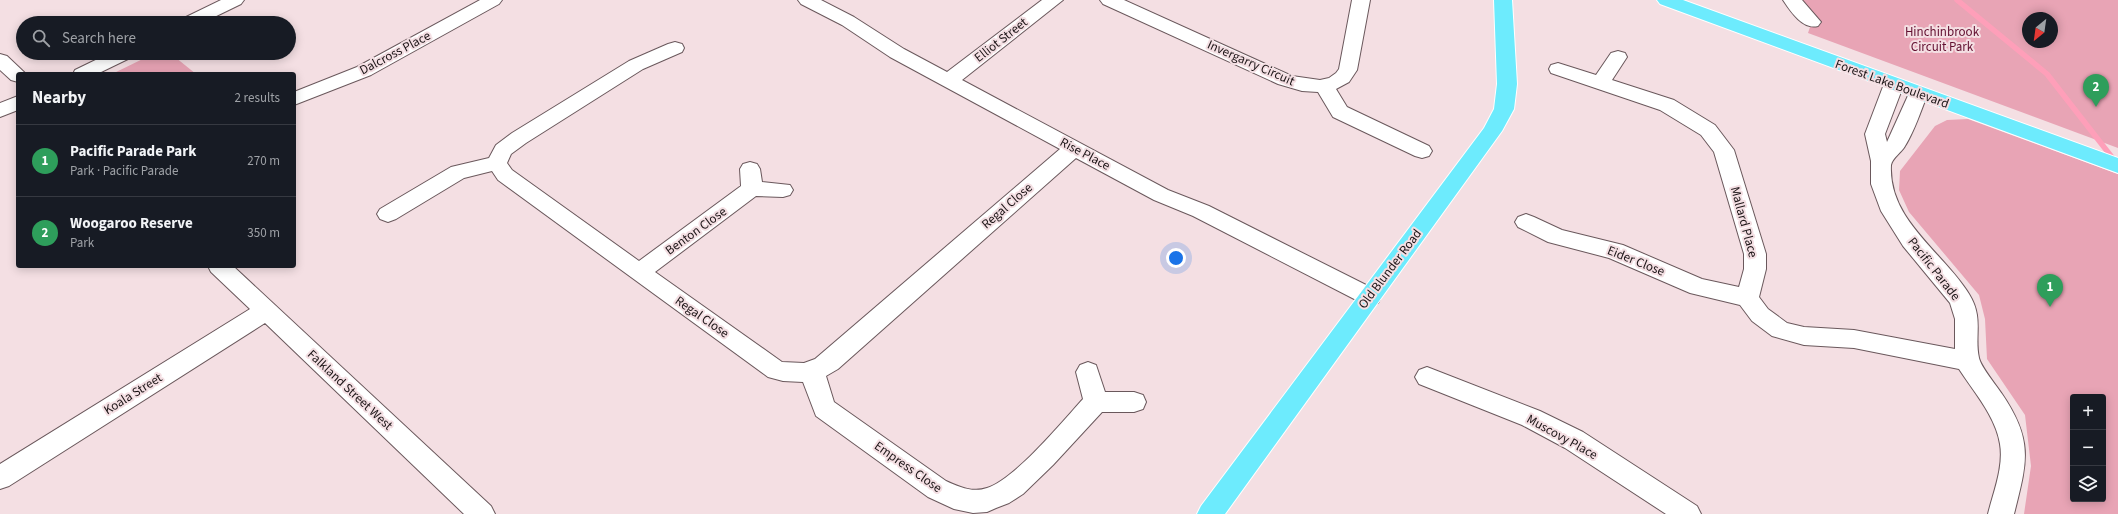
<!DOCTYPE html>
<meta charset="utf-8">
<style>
:root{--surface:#171b24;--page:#20242c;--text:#f1f3f6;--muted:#9ea1a6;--line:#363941;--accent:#1a73e8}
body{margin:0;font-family:"Source Sans 3",sans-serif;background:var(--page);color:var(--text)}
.controls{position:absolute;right:12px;bottom:12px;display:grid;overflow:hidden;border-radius:4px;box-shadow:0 2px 10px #0003}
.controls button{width:36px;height:36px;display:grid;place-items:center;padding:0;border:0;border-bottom:1px solid var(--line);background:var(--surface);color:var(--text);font:20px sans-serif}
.compass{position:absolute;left:2022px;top:12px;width:36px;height:36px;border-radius:50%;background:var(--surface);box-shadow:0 2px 10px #0003;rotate:209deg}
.you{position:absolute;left:1176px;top:258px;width:14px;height:14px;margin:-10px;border:3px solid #fff;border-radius:50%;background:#1a73e8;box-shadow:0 0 0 6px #1a73e833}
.badge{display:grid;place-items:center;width:26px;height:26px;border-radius:50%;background:var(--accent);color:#fff;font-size:13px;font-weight:700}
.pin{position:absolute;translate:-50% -33px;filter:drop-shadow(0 1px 2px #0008)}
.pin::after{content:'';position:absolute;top:21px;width:14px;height:12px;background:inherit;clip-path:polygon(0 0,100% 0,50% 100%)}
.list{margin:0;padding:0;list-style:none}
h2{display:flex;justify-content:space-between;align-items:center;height:52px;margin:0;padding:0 16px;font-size:17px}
h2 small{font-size:13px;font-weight:400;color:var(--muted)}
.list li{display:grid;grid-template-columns:26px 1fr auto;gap:12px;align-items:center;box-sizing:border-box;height:72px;padding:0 16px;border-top:1px solid var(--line)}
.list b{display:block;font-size:15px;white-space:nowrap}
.list p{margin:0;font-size:13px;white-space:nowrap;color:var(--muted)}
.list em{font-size:13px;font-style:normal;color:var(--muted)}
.icon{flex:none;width:22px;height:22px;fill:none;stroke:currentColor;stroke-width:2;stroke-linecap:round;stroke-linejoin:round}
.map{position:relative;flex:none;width:2118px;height:514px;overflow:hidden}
.search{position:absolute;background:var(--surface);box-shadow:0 2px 10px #0003;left:16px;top:16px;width:280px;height:44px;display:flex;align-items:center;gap:10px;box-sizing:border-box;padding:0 14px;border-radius:22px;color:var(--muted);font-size:15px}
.panel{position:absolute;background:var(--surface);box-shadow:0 2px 10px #0003;left:16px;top:72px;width:280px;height:196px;border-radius:4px}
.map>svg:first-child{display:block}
.green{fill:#e8a4b5;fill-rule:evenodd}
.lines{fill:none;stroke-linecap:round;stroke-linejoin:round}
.stream{stroke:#fe9fb9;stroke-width:5.5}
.minor-casing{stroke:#6a585c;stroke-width:2}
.major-casing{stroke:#fff;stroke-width:2}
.minor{fill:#fff;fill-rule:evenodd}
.major{fill:#6debfd;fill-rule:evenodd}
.labels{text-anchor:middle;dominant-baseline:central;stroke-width:4;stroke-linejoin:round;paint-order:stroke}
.park-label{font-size:13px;fill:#620f30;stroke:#f4dfe3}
.street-label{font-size:13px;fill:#1b1416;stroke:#f4dfe3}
</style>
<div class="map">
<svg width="2118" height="514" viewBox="0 0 2118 514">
<rect width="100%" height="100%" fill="#f4dfe3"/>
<!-- green -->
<path class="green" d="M1792,0H2118V148L1808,33L1812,21ZM2028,18H2052V42H2028Z
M155,53H170L196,74H112Z
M1968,119L2118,174V514H2024L2031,466L2025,415L1987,359L1985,319L1979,295L1909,212L1899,190L1900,171L1935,126L1947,120ZM2073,397H2103V499H2073Z"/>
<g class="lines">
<!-- stream -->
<path class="stream" d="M1957,0L2047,74L2118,165"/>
<!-- minor casing -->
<g class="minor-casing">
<path id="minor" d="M221,0H244L241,4L202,23H179L182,19Z
M480,0H502L499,4L371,75L294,105V92L357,67Z
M798,0H821L854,17L904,49L947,72L1042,0H1063L962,80L1168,190L1209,206L1378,291L1381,297L1378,303L1370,306L1362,303L1193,216L1154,200L1076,158L838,369L826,376L834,402L946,481C959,487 973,493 987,488C1014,480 1063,421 1083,399L1076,372L1080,365L1088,362L1096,365L1105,392H1134L1143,395L1146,402L1143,409L1134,412H1102L1053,465L1023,494L1009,503L996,508L987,512L973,513L954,509L928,497L816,416L803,382L783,381L768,377L498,180L492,171L464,178L396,219L388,222L380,219L377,214L380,209L451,167L489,158L496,145L512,133L629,61L668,44L675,42L682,44L684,48L682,52L643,69L526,143L511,154L507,163L512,170L639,261L741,186L740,169L743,164L750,162L757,164L760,169L762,182L790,185L793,190L790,195L783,197L756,196L655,272L782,362L804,363L815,359L1060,149L890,57L842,25L801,4Z
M1100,0H1124L1292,76L1320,80L1329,78L1336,73L1339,69L1352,0H1370L1357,70L1349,82L1336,89L1347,107L1429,146L1432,151L1429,156L1422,158L1415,156L1333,117L1318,92L1302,91L1278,84L1103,4Z
M1783,0H1802L1821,22L1818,26C1803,30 1791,12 1783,0Z
M1618,51L1625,53L1627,57L1612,80L1674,100L1715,125L1734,150L1766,254V269L1759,297L1768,309L1787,323L1804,327L1854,330L1955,349V319L1950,303L1903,246L1881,211L1871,184V161L1865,134L1884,84L1887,80L1894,78L1901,80L1904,84L1885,134L1887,142L1911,89L1918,87L1925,89L1928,93C1921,110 1915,130 1905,146C1902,152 1892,158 1891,165C1888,220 1943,252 1969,294C1984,318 1974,335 1979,358C1981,367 1996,385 2002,394C2034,441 2027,462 2014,514H1988C1993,493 2004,467 2000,444C1996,417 1974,392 1959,369L1854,348L1804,345L1772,336L1752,321L1740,305L1690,293L1609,258L1548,242L1518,227L1515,222L1518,217L1526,214L1534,217L1562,230L1623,245L1702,279L1739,287L1744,269V254L1714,152L1701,135L1660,110L1551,73L1549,69L1551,65L1558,63L1596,75L1611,53Z
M110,53H134L132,57L97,74H73L75,70Z
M0,54L7,56L26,74H18V82L11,80L0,70Z
M18,96V110L0,117V103Z
M208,266H233L491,506L495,514H464L265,323L9,486L0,489V464L250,309L211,272Z
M1427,367L1540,411L1583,432L1697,506L1701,514H1666L1565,448L1522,425L1419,384L1415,377L1419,370Z"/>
</g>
<!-- major casing -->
<g class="major-casing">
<path id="major" d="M1494,0H1512L1517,84L1514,109L1502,131L1225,514H1197L1201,506L1484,128L1494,109L1497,84Z
M1657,0H1683L2118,158V173L1660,4Z"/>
</g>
<!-- minor -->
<use href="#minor" class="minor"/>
<!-- major -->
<use href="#major" class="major"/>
</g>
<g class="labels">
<!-- park labels -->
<g class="park-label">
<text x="1942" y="32">Hinchinbrook<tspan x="1942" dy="15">Circuit Park</tspan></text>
</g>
<!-- street labels -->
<g class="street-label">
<text transform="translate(1001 40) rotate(-38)">Elliot Street</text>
<text transform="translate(395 53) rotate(-28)">Dalcross Place</text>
<text transform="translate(1251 63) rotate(24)">Invergarry Circuit</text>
<text transform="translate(1892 84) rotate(20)">Forest Lake Boulevard</text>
<text transform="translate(1085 154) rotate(28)">Rise Place</text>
<text transform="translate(1007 206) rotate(-41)">Regal Close</text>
<text transform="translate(1744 222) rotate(75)">Mallard Place</text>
<text transform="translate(696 231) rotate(-36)">Benton Close</text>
<text transform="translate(1636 261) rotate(22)">Eider Close</text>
<text transform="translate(1390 269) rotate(-53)">Old Blunder Road</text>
<text transform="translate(1934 269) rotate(52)">Pacific Parade</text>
<text transform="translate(702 317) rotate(35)">Regal Close</text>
<text transform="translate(350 390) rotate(43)">Falkland Street West</text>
<text transform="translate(133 394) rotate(-32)">Koala Street</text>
<text transform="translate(1562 437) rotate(29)">Muscovy Place</text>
<text transform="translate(908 467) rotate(35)">Empress Close</text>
</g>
</g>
</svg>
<div class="controls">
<button>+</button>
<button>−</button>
<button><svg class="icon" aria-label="layers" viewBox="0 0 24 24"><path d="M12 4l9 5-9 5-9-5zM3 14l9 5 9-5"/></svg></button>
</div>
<svg class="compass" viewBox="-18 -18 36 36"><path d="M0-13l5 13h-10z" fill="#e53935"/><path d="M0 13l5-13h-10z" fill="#9ea1a6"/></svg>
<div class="you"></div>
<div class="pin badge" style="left:2050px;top:307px;background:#2e9e5b">1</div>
<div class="pin badge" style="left:2096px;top:107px;background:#2e9e5b">2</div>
<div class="search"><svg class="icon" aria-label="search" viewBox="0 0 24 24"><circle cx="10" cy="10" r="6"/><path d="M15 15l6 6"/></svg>Search here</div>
<section class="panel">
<h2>Nearby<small>2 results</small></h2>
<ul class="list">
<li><span class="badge" style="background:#2e9e5b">1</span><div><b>Pacific Parade Park</b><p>Park · Pacific Parade</p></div><em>270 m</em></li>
<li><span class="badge" style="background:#2e9e5b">2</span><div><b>Woogaroo Reserve</b><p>Park</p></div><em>350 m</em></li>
</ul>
</section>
</div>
